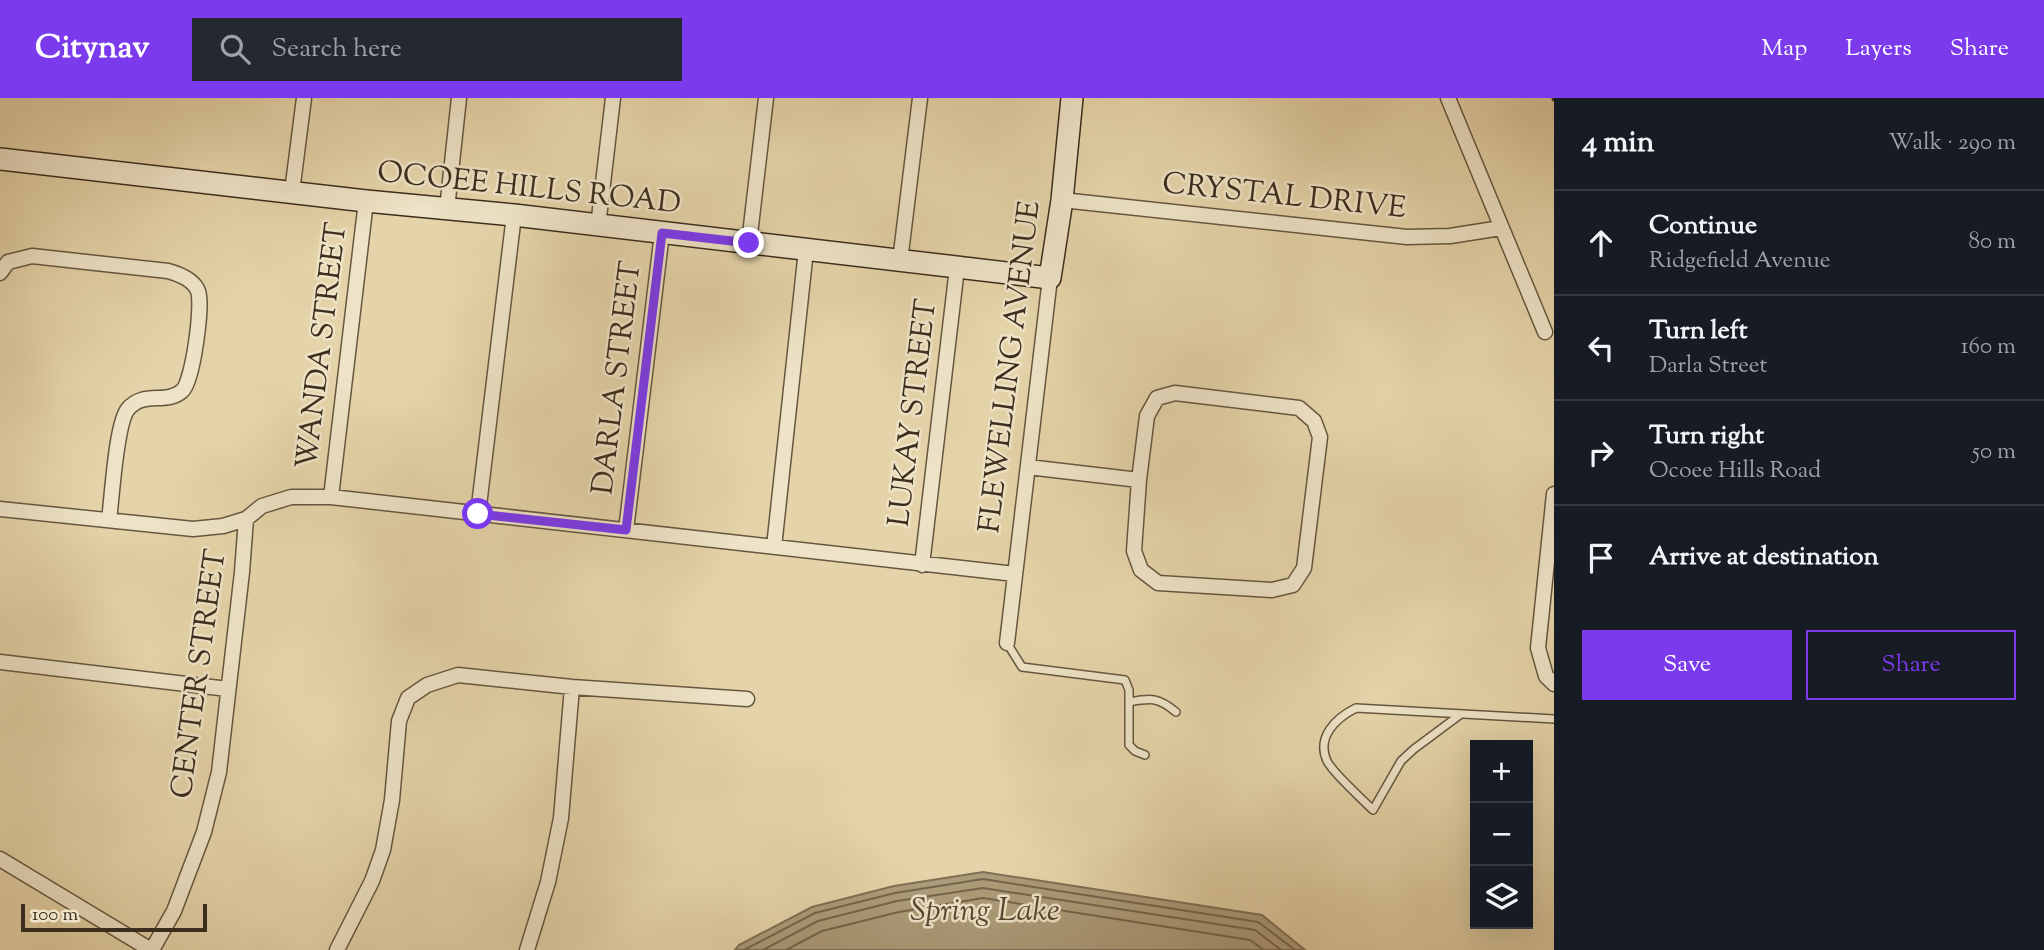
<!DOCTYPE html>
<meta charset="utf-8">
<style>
:root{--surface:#171b24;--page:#242831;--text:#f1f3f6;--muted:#9ea1a6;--line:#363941;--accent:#7c3aed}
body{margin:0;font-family:"Sorts Mill Goudy",serif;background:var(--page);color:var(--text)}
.controls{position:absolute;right:21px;bottom:21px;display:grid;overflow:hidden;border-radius:0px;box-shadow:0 7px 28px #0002}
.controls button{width:63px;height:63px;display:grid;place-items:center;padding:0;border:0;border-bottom:2px solid var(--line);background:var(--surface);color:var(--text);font:35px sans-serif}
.scale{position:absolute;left:21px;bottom:18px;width:186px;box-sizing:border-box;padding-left:7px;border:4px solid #3c2d1d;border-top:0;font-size:19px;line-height:24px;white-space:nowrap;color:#3c2d1d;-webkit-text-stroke:5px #eee3c7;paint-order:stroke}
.stop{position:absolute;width:21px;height:21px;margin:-16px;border:5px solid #7c3aed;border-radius:50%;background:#fff}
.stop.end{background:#7c3aed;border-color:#fff;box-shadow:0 2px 7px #0008}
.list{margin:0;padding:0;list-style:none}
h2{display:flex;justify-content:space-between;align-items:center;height:91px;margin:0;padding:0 28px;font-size:30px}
h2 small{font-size:23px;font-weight:400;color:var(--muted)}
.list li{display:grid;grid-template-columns:46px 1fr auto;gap:21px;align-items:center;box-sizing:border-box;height:105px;padding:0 28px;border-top:2px solid var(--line)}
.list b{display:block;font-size:26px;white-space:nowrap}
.list p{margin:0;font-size:23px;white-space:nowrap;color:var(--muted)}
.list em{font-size:23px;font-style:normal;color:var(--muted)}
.actions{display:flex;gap:14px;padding:21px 28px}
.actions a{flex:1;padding:16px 0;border:2px solid var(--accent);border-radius:0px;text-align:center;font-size:24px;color:var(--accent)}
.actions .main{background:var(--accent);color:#fff}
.icon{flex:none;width:38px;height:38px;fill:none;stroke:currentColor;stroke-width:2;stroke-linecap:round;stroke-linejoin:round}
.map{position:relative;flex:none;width:1554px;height:852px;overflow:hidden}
header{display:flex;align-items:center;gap:42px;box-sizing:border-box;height:98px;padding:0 35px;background:var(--accent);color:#fff}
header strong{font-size:33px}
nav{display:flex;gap:38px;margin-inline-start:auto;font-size:24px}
.search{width:490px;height:63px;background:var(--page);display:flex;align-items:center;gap:18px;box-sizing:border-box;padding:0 24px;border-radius:0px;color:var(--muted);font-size:26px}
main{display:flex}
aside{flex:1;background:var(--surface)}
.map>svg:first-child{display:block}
.water{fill:#ac9b79;stroke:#7f6f54;stroke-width:2}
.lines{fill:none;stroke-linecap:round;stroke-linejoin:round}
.shore{stroke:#74644b;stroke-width:2}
.lane-casing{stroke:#665740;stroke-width:10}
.street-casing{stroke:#665740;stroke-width:17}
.secondary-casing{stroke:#3c2d1d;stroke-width:24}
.lane{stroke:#eee3c7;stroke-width:7}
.street{stroke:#eee3c7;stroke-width:14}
.secondary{stroke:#eee3c7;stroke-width:21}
.rail{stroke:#3c2d1d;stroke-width:3.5;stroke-dasharray:12 12;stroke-linecap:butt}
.route{stroke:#7c3aed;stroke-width:9}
.labels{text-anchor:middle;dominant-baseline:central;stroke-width:5;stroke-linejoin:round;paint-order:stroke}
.street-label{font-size:30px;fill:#3c2d1d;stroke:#eee3c7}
.water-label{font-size:32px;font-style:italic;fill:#584834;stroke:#eee3c7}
</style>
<header>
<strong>Citynav</strong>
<div class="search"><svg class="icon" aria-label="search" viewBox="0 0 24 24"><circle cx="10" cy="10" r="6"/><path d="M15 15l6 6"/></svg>Search here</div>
<nav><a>Map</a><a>Layers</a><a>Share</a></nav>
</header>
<main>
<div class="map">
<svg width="1554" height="852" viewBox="0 0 1554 852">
<rect width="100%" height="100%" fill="#e5d4a9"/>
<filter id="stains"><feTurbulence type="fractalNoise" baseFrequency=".00286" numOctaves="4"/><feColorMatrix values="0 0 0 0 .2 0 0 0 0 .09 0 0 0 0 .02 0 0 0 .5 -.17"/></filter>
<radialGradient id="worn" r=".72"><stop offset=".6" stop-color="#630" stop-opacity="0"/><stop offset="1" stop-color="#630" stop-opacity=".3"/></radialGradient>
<!-- water -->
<path class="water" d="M983,774L1262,817L1305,852H735L739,847L812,809L894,788Z"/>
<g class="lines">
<!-- shore -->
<path class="shore" d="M744,852L815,815L895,795L983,781L1258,824L1295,852
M763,852L818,823L897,803L983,790L1255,832L1281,852
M786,852L822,833L899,814L983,800L1250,842L1264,852"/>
<!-- lane casing -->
<g class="lane-casing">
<path id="lane" d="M1007,545L1022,569L1125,582L1129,592V647L1135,653L1145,657
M1129,604C1151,600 1158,599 1176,614
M1461,616L1414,651L1401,663L1373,712C1362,701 1333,675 1327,663C1316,639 1336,620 1356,610L1554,621"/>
</g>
<!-- street casing -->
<g class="street-casing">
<path id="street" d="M1448,0L1545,234
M292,94L304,0
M1062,102L1407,139L1450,138L1501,130
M447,111L459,0
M598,128L613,0
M749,145L766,0
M900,163L920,0
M0,175L8,164L32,158L168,173C179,176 193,181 198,193C203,207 193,284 182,293C166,307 144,292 128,311C116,325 112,400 109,422
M1175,295L1299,310L1314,323L1320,339L1304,470L1293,487L1272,492L1158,485L1141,472L1134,453L1139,382L1147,318L1157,300Z
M1028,369L1139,382
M1554,396L1538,550L1546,578L1554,586
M331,399L366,103
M0,411L193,431L223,428L246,421L262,408L291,399H331L1015,476
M478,416L514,117
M626,432L662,135
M774,449L806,152
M922,467L957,170
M1007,545L1050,180
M0,564L228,591
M0,761L151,852
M152,852L174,813L204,734L219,674L242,474L246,421
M337,852L372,783L383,752L392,702L399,623L408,600L427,587L458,577L572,589L747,601
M527,852L548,784L561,720L572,589"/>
</g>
<!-- secondary casing -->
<g class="secondary-casing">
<path id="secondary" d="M0,61L366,103L514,117L1050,180L1062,102L1072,0"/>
</g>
<!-- lane -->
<use href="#lane" class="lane"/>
<!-- street -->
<use href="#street" class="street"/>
<!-- secondary -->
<use href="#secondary" class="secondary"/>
<!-- rail -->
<path class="rail" d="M1553,0L1554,3"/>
</g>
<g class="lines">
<!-- route -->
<path class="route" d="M478,416L626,432L662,135L749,145"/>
</g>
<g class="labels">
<!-- street labels -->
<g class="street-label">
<text transform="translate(529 91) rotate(6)">OCOEE HILLS ROAD</text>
<text transform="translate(1284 99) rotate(6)">CRYSTAL DRIVE</text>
<text transform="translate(323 248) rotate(-83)">WANDA STREET</text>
<text transform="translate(1011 269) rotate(-83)">FLEWELLING AVENUE</text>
<text transform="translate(618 280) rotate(-83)">DARLA STREET</text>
<text transform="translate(914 315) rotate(-83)">LUKAY STREET</text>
<text transform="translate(200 576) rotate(-82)">CENTER STREET</text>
</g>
<!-- water labels -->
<g class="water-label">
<text x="985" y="814">Spring Lake</text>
</g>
</g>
<rect width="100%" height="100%" filter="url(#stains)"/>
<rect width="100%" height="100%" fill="url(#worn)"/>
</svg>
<div class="controls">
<button>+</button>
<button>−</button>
<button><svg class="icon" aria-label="layers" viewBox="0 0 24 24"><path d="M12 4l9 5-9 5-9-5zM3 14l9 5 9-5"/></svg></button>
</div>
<div class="scale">100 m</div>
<div class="stop" style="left:478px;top:416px"></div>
<div class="stop end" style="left:749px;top:145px"></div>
</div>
<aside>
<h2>4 min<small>Walk · 290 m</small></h2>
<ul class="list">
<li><svg class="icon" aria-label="ahead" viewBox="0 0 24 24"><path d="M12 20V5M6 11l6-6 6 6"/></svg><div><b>Continue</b><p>Ridgefield Avenue</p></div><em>80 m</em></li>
<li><svg class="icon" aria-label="left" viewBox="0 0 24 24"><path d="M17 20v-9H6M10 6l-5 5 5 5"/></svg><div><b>Turn left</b><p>Darla Street</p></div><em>160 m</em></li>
<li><svg class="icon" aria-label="right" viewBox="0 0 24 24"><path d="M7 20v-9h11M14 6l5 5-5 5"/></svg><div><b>Turn right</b><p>Ocoee Hills Road</p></div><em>50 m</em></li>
<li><svg class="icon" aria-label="arrive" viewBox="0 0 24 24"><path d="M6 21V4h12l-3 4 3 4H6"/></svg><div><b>Arrive at destination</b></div></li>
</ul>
<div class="actions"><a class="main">Save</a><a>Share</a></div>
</aside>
</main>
